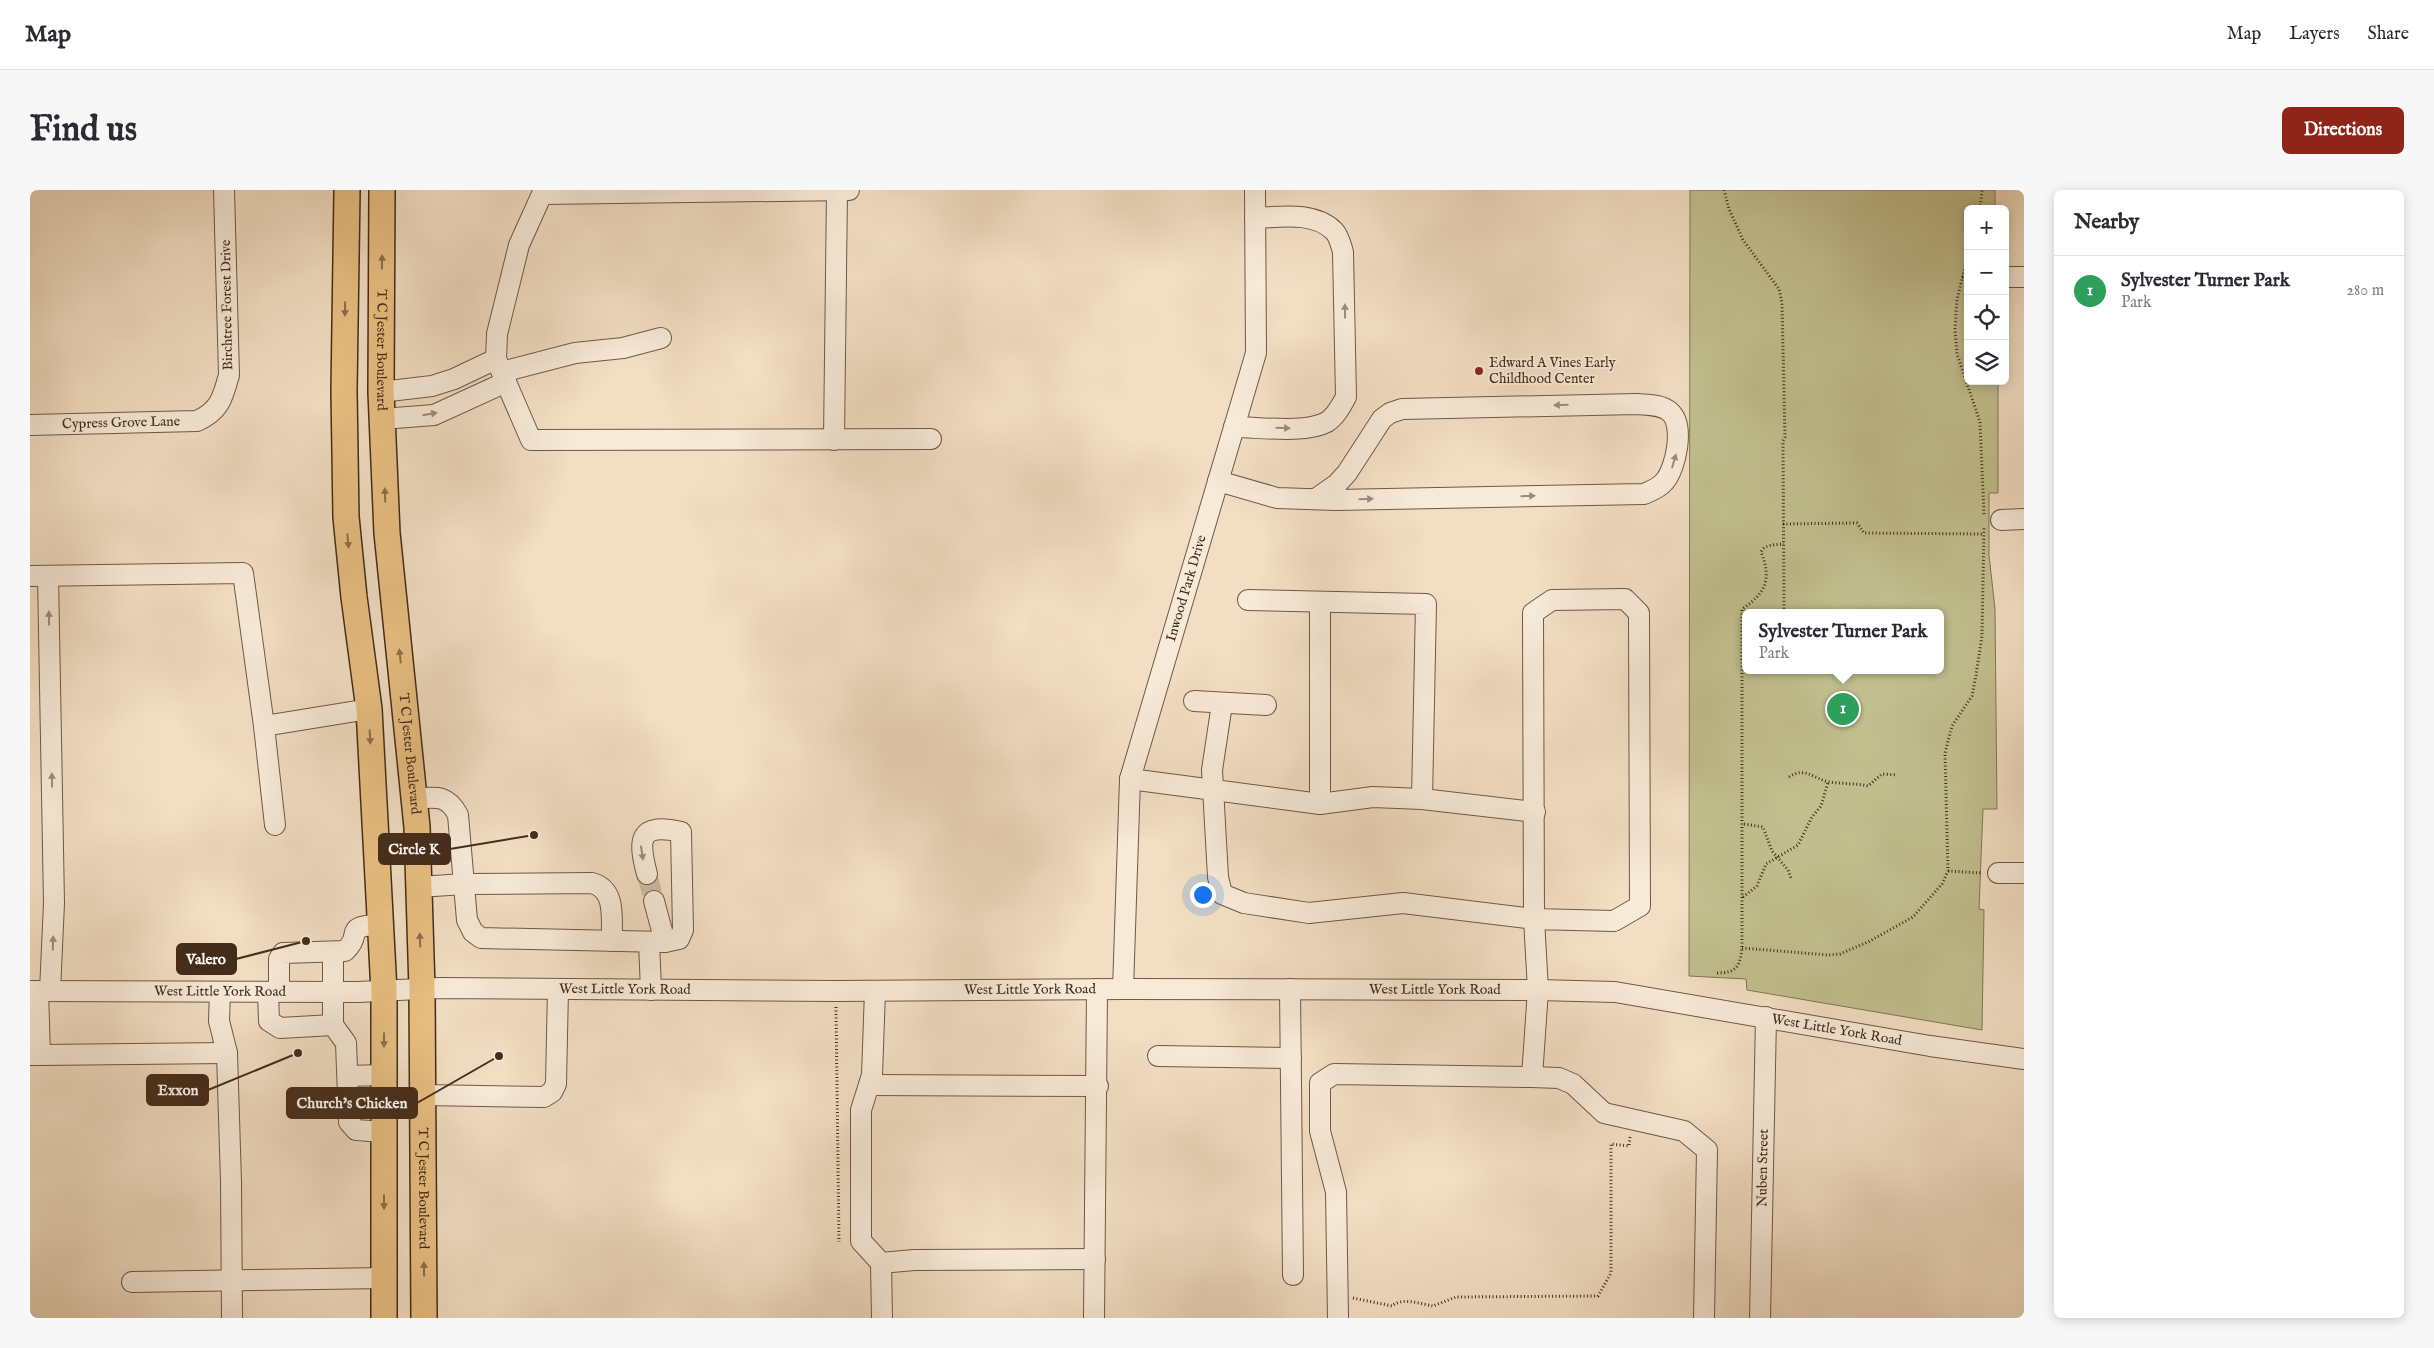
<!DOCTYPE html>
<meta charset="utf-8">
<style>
:root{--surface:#fff;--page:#f7f7f7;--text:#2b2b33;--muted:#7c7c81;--line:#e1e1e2;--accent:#8f2418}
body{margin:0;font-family:"IM FELL English",serif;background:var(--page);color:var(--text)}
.controls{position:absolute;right:15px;top:15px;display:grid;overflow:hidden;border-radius:8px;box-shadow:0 2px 12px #0003}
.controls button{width:45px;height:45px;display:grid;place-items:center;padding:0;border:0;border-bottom:1px solid var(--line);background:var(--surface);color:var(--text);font:25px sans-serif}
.you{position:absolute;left:1172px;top:704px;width:18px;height:18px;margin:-12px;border:4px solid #fff;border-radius:50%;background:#1a73e8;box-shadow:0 0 0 8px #1a73e833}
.badge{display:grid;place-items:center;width:32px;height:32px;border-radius:50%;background:var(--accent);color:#fff;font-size:16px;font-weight:700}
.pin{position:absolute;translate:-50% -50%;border:2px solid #fff;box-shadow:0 1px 5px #0006}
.popup{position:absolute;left:1712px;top:419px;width:202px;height:65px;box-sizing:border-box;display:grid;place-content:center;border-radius:8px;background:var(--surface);filter:drop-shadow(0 1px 4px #0005);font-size:16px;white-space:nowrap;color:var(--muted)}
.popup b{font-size:19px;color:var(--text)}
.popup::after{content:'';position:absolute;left:50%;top:100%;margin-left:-10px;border:10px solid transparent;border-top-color:var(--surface)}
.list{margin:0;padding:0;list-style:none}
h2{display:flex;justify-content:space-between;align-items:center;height:65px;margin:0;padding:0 20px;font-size:21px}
h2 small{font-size:16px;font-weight:400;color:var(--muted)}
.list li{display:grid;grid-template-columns:32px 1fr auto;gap:15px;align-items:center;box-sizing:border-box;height:70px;padding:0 20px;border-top:1px solid var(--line)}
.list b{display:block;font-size:19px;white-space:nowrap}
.list p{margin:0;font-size:16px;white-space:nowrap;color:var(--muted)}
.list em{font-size:16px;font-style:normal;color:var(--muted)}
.icon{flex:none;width:28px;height:28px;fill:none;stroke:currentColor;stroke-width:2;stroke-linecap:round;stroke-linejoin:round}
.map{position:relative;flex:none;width:1994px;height:1128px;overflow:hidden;border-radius:8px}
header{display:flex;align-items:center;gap:30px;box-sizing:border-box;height:70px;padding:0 25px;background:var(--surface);border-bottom:1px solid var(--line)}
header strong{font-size:24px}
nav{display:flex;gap:28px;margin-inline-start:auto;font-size:18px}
.intro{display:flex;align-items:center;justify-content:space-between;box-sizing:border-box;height:120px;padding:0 30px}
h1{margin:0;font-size:35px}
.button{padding:12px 22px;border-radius:8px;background:var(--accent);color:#fff;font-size:18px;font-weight:700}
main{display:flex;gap:30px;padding:0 30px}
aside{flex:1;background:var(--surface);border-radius:8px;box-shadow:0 2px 12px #0003}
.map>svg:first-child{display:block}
.green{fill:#c2bf8f;stroke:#837654;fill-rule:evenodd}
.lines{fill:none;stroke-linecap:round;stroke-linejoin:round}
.minor-tunnel{stroke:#cfbaa1;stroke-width:20;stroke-dasharray:20 10;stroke-linecap:butt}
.minor-casing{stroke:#705844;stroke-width:22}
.major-casing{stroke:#442c1a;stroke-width:28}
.path{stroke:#442c1a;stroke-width:3;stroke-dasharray:1 2.5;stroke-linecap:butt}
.minor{stroke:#f7ead8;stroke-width:20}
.major{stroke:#e9bf82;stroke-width:25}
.oneway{fill:#8e6e49}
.oneway2{fill:#9e8b79}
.poi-dot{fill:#8f2418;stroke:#f7ead8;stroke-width:2}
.labels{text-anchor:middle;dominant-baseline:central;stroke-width:4;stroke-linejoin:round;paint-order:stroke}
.street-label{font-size:14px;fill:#442c1a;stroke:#f7ead8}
.poi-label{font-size:14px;fill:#442c1a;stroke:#f7ead8;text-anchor:start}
.leader{fill:none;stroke:#442c1a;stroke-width:2}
.callout-dot{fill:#442c1a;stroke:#f7ead8;stroke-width:2}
.callout{fill:#442c1a;stroke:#442c1a;stroke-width:2}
.callout-label{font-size:15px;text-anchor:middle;font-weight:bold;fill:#fff}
</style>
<header>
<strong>Map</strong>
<nav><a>Map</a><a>Layers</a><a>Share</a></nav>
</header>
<div class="intro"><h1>Find us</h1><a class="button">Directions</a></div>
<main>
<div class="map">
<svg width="1994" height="1128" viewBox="0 0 1994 1128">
<rect width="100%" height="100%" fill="#f2dec3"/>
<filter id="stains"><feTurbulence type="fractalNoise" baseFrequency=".004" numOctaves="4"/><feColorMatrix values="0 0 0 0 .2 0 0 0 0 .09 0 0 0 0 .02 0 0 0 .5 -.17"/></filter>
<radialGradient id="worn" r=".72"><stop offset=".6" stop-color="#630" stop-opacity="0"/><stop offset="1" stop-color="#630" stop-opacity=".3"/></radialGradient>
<!-- green -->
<path class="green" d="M1660,0H1965V19H1938V191H1968V303H1959V365L1965,419L1967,619H1953L1949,719L1954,720L1952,840L1717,800L1716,789L1659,786ZM1716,423H1910V480H1716Z"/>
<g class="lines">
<!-- minor-tunnel -->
<path class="minor-tunnel" d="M617,684L624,711"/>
<!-- minor casing -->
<g class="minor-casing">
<g id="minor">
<path d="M819,0L512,4L489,55L467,144L466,169L501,250L901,249"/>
<path d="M1977,87H1994"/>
<path d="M472,182L545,163L593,158L631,148"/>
<path d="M351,202L402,196L424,189L466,169"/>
<path d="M352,229L404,225L476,192"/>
<path id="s1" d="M0,235L167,231C190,221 193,207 199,185L194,0"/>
<path d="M1204,237C1229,237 1275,244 1297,232C1306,226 1311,216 1316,207L1313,62C1311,55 1309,46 1304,41C1284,21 1250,27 1225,28"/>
<path d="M804,250L807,0"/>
<path d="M1188,291L1247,308L1306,310L1614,304C1621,301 1629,298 1634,292C1646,279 1655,235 1640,222C1631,214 1618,215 1607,214L1372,219L1360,223L1352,229L1317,283L1307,294L1287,308"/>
<path d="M1971,330L1994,329"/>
<path d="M0,386L213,383L234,536L339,519"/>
<path d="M18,386L24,713L20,801"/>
<path d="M1218,410L1396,414L1392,609"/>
<path d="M1164,511L1236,515"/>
<path d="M1192,514L1182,580L1188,687L1192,704L1214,713L1279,723L1373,713L1504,729L1584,731L1610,716L1609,423L1595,409L1522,410L1503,423L1504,729L1508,800L1502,887L1304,884L1290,893V941L1306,1002L1308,1128"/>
<path d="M234,536L245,635"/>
<path d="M1100,589L1290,614L1343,607L1392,609L1505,622"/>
<path d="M384,609C405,607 417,604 428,625L437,730L443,742L451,748L635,752L649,749L653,740L651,642C608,632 608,650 617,684"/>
<path d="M1290,614V412"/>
<path d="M1968,683H1994"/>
<path d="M389,697L434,694L562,693C587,700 581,729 582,751"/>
<path d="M624,711L635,752"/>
<path d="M619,752L621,800"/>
<path d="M303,763V835L316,853L319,932L326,940L354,942"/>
<path id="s2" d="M1093,799L1100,589L1226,163L1225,0"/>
<path d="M1260,799L1263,1085"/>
<path id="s3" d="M0,801L328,802L409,798L806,801L1093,799L1508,800L1585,802L1900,856L1994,869"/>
<path d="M845,801L842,885L831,920V1051L851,1073L852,1128"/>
<path d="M190,802L189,831L197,863L201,992L202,1128"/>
<path d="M238,802L239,831L250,838L303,835"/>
<path d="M249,802V769L253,763L315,761C335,742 310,738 350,734"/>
<path d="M0,865H10L8,801"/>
<path d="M10,865L197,863"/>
<path d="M1128,866L1261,868"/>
<path d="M318,886L354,885"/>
<path d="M1502,887L1529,888L1543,894L1574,923L1654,941L1677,960L1674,1128"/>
<path d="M839,895L1068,896"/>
<path d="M392,905L514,907L522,902L526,894L528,799"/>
<path d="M851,1073L884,1070L1065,1069"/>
<path d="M102,1092L354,1088"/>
<path d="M1064,1128L1067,799"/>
<path id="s4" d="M1730,1128L1736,827"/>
</g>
</g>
<!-- major casing -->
<g class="major-casing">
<g id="major">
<path d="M317,0L314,201L316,327L324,407L339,519L354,801V1128"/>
<path id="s5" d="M352,0L351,202L357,343L387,637L392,799L394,1128"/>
</g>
</g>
<!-- path -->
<path class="path" d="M1694,0L1699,19L1713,50L1749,99L1752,113L1755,247L1753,251L1754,421L1712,422
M1950,19L1952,0
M1938,66L1927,109L1925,140L1927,164L1950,232L1954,325
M1932,87H1938
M1753,334L1827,333L1834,343L1954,344
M1759,587C1775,576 1784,589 1799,592C1812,594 1825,593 1838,596L1852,584L1867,585
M1714,634L1733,637L1742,661L1758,680L1761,688
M1918,681L1952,683
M1713,707L1727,696L1736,674L1768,655L1782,627L1791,616L1798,592
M1712,758L1798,765L1810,764L1838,752L1883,727L1912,694L1918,681L1915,563L1922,536L1942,506L1946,485L1952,446L1954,337
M1687,783C1706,783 1710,777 1712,758V419C1736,403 1742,389 1731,362C1735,354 1745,355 1754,354
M806,817L809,1052
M1323,1108L1362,1116C1372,1107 1391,1114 1403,1116L1426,1107L1568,1106L1581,1083V954L1599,956L1600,947"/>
<!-- minor -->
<use href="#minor" class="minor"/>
<!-- major -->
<use href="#major" class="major"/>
</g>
<!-- one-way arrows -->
<defs><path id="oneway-solid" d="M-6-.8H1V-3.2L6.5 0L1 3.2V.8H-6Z" transform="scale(1.25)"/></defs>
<g class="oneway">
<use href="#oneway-solid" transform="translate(352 72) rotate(-89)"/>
<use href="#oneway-solid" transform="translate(315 119) rotate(91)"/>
<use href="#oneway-solid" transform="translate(355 305) rotate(-92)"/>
<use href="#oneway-solid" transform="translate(318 351) rotate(85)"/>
<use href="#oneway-solid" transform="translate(370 466) rotate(-96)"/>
<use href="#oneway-solid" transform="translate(340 547) rotate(87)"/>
<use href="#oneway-solid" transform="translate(390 750) rotate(-92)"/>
<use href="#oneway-solid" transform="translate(354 850) rotate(90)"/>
<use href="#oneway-solid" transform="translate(354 1012) rotate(90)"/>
<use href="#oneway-solid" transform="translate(394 1079) rotate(-91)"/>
</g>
<g class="oneway2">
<use href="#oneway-solid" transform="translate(1315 121) rotate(-91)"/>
<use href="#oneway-solid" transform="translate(1531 215) rotate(179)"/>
<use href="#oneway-solid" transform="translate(400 224) rotate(-10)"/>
<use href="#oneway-solid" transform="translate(1253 238) rotate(1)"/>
<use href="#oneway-solid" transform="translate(1644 271) rotate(-74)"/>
<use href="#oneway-solid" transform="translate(1498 306) rotate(-1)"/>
<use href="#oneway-solid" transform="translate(1336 309) rotate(-1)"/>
<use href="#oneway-solid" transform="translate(19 428) rotate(-91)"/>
<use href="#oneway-solid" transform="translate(22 590) rotate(-91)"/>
<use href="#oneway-solid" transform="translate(612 663) rotate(82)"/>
<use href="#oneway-solid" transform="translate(23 753) rotate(-88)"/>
</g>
<!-- markers -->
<circle class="poi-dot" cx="1449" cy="181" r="5"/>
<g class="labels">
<!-- street labels -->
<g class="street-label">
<text transform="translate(197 115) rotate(-91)">Birchtree Forest Drive</text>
<text stroke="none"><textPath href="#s5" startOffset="160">T C Jester Boulevard</textPath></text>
<text stroke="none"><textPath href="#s1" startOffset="91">Cypress Grove Lane</textPath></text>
<text stroke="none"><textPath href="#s2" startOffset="409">Inwood Park Drive</textPath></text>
<text stroke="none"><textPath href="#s5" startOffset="565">T C Jester Boulevard</textPath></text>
<text stroke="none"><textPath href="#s3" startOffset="1000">West Little York Road</textPath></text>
<text stroke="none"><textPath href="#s3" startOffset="595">West Little York Road</textPath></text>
<text stroke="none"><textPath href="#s3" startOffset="1405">West Little York Road</textPath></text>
<text stroke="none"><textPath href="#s3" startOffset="190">West Little York Road</textPath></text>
<text stroke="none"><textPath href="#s3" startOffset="1810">West Little York Road</textPath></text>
<text stroke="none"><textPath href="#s4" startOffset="150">Nuben Street</textPath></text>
<text stroke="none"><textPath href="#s5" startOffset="1000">T C Jester Boulevard</textPath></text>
</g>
<!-- poi labels -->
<g class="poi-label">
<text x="1459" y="173">Edward A Vines Early<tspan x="1459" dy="16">Childhood Center</tspan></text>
</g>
</g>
<!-- callouts -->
<path class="leader" d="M504 645L420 659M276 751L206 769M268 863L178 900M469 866L387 913"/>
<g class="callout-dot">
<circle cx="504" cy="645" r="5"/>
<circle cx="276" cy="751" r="5"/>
<circle cx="268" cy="863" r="5"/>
<circle cx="469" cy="866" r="5"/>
</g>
<g class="callout">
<rect x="349" y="644" width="71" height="30" rx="5"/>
<rect x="147" y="754" width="59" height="30" rx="5"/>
<rect x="117" y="885" width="61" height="30" rx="5"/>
<rect x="257" y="898" width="130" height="30" rx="5"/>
</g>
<g class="callout-label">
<text x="384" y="664">Circle K</text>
<text x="176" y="774">Valero</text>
<text x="148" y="905">Exxon</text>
<text x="322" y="918">Church's Chicken</text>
</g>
<rect width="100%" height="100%" filter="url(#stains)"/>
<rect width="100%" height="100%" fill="url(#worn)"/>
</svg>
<div class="controls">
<button>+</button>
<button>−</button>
<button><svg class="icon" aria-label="locate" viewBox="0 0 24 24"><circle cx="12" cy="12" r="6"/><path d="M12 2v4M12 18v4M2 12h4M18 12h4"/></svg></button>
<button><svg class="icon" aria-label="layers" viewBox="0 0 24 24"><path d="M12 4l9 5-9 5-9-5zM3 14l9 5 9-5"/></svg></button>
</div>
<div class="you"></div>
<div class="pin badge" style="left:1813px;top:519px;background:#2e9e5b">1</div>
<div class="popup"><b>Sylvester Turner Park</b>Park</div>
</div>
<aside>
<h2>Nearby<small></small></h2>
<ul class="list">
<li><span class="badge" style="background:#2e9e5b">1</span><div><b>Sylvester Turner Park</b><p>Park</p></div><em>280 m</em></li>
</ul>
</aside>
</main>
